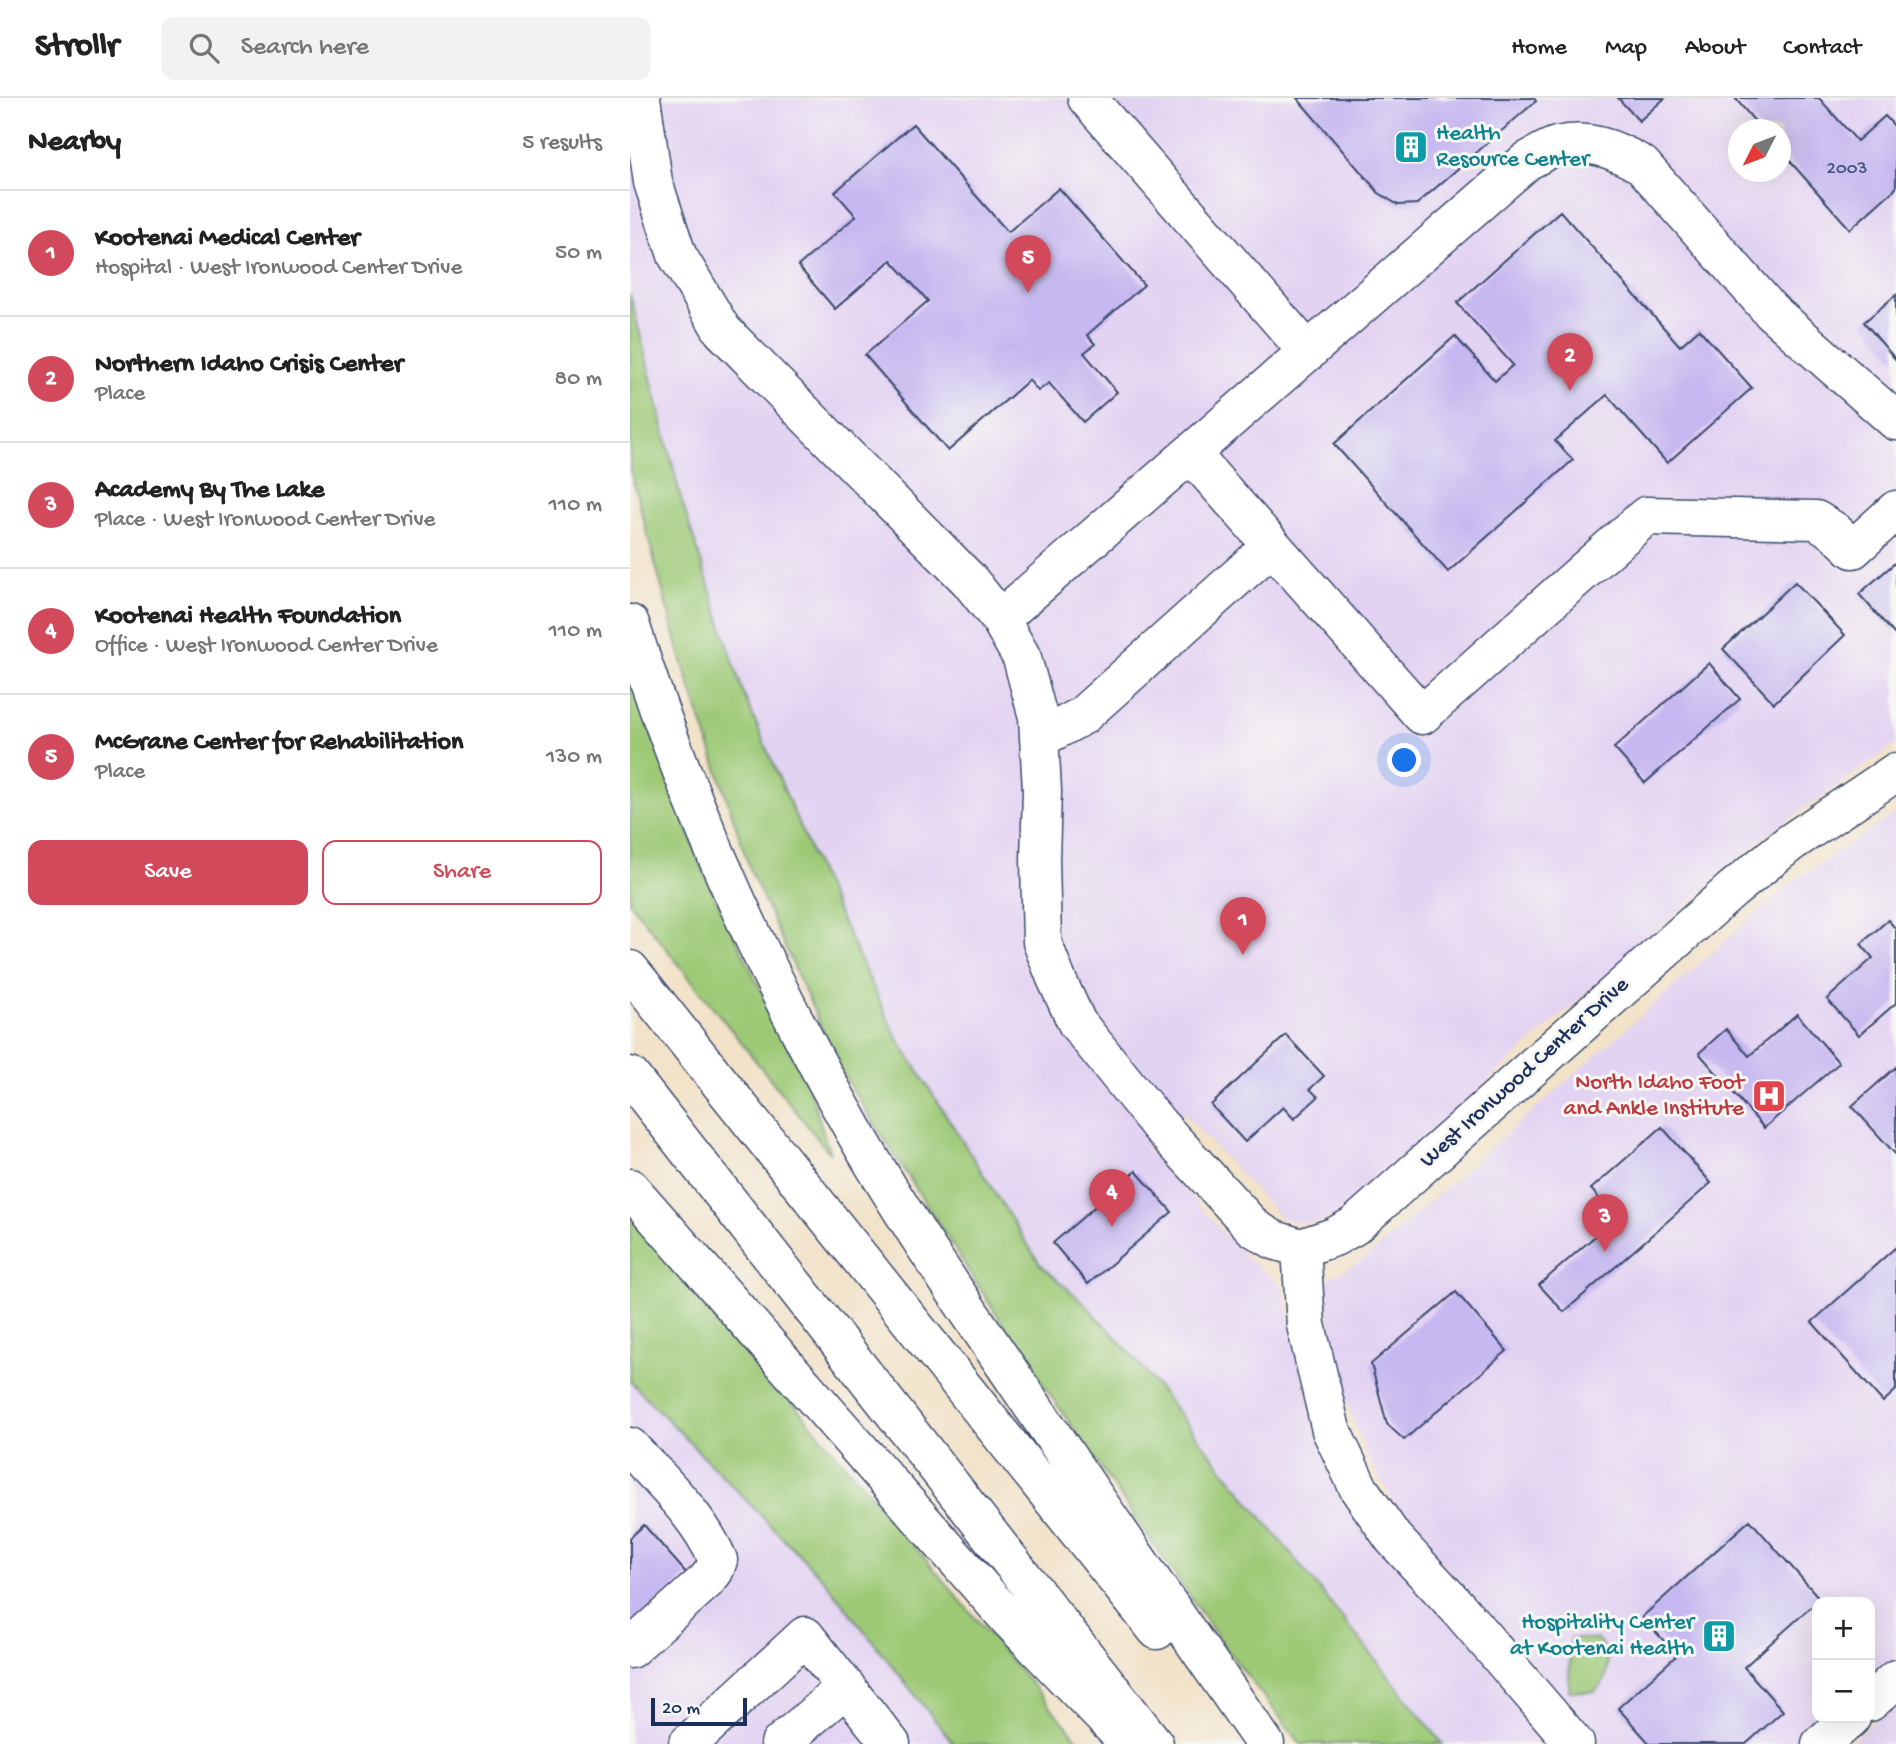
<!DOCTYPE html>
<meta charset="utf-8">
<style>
:root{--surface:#fff;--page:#f2f2f2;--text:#222;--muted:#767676;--line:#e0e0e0;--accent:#d1495b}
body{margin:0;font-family:"Gochi Hand",sans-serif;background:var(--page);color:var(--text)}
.controls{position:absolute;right:21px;bottom:21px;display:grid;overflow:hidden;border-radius:14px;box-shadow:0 7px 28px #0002}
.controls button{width:63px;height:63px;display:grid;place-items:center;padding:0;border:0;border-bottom:2px solid var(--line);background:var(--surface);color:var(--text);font:35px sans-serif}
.compass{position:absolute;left:1098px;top:21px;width:63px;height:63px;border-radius:50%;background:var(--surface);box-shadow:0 7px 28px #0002;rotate:228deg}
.scale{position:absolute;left:21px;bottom:18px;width:96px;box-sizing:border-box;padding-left:7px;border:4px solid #1b2f5e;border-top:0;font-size:19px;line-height:24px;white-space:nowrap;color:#1b2f5e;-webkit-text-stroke:5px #f6f6f2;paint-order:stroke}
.you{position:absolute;left:775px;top:663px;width:24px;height:24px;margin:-18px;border:5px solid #fff;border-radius:50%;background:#1a73e8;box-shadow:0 0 0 10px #1a73e833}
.badge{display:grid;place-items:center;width:46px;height:46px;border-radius:50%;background:var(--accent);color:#fff;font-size:23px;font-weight:700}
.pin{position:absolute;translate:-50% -58px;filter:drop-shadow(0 2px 4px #0008)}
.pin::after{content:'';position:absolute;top:37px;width:24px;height:21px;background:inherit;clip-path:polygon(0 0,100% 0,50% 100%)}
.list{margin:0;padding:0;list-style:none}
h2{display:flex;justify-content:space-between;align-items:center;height:91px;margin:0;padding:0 28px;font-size:30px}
h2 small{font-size:23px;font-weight:400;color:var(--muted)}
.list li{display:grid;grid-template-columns:46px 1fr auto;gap:21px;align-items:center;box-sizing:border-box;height:126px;padding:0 28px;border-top:2px solid var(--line)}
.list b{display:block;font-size:26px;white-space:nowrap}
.list p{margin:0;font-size:23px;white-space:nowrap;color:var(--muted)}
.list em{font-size:23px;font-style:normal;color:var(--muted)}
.actions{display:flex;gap:14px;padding:21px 28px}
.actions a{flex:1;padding:16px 0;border:2px solid var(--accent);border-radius:14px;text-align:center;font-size:24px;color:var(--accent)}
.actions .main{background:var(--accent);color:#fff}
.icon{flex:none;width:38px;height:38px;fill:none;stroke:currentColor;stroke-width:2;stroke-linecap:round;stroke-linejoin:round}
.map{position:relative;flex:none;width:1266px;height:1646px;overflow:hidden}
header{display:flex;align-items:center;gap:42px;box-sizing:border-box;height:98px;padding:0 35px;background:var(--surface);border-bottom:2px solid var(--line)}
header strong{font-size:33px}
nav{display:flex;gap:38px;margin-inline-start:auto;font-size:24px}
.search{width:490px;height:63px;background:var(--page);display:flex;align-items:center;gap:18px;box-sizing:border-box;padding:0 24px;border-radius:14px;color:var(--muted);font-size:26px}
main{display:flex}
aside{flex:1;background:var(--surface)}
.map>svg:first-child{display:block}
.built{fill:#e3d3f2;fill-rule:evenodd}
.green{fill:#9dc976;stroke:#5c7c6a;stroke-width:2}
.building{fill:#c6b8f0}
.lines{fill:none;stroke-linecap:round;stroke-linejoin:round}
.minor-casing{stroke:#3b4a6e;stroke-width:41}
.highway-casing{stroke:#3b4a6e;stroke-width:41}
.minor{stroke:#fff;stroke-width:38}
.highway{stroke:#fff;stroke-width:38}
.labels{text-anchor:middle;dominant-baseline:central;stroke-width:6;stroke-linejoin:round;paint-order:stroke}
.number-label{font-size:19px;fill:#465182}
.culture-label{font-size:23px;fill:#0d838f;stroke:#f6f6f2;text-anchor:start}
.street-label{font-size:23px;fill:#1b2f5e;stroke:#f6f6f2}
.health-label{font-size:23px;fill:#be3a42;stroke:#f6f6f2;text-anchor:end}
</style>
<header>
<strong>Strollr</strong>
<div class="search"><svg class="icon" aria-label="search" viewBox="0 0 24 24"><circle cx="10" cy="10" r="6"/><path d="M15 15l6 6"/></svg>Search here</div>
<nav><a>Home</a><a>Map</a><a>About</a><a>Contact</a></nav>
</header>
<main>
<aside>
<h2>Nearby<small>5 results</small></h2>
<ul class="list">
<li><span class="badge">1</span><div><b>Kootenai Medical Center</b><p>Hospital · West Ironwood Center Drive</p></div><em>50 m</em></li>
<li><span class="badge">2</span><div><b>Northern Idaho Crisis Center</b><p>Place</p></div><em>80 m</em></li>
<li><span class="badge">3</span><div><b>Academy By The Lake</b><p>Place · West Ironwood Center Drive</p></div><em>110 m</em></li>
<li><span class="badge">4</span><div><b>Kootenai Health Foundation</b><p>Office · West Ironwood Center Drive</p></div><em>110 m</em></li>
<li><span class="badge">5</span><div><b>McGrane Center for Rehabilitation</b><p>Place</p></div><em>130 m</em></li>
</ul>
<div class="actions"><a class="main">Save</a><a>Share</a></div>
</aside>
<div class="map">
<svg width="1266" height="1646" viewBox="0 0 1266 1646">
<rect width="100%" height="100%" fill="#f6f6f2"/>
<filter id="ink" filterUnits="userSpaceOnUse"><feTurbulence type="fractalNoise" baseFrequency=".0143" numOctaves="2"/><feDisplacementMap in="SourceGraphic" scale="14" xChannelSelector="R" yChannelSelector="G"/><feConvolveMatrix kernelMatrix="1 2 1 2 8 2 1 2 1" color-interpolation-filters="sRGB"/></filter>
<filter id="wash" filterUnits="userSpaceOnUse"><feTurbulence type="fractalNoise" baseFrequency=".00686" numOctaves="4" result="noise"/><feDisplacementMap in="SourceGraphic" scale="28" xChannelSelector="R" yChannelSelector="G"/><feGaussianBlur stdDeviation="1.57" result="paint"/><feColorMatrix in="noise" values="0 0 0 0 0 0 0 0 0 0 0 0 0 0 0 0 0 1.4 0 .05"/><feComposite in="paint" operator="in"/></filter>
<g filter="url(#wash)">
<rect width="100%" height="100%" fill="#f2e2c8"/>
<!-- built -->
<path class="built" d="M0,0H1266V646L1128,743L912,934L790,1045L706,1117L686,1125L666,1124L650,1119L553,1014L515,1049L614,1157L652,1188L676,1292L925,1646H813L501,1256L458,1209L410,1166L266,938L192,781L114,597L51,401L0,196ZM1108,32H1150V74H1108Z
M1266,715V1559L1240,1582V1504H1187V1620H1196L1166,1646H973L780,1429L764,1404L736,1356L717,1305L702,1237L696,1197L697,1181L735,1161L1159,787Z
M0,1283L194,1482L324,1646H0Z
M1266,1604V1646H1218Z"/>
<!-- green -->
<path class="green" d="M0,196L51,401L114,597L192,781L266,938L410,1166L458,1209L501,1256L813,1646H671L594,1548L394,1259L212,975L121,774L50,557L0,372Z
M0,578L73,773L181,995L200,1056L0,805Z
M0,1114L12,1127L452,1646H324L194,1482L0,1283Z
M940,1541H967C982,1557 981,1581 964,1594L939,1593Z"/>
<g id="blocks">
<!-- building -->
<path class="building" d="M667,0H904L906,3L787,106L768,107L749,95Z
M988,0H1035L1009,23Z
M1105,0H1189L1227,43L1255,18L1266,30V90L1220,131L1150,52V32H1132Z
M283,26L378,134L429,90L514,187L457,237L465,246L454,255L487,294L453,324L419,285L408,293L399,282L318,353L235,257L298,203L261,162L205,211L168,168L226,118L205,94Z
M930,113L1050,248L1069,231L1122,290L1037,365L977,297L925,343L943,362L818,474L704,346L825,238L865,283L883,267L827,205Z
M1266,197V262L1234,224Z
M1266,464V538L1229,496Z
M1165,484L1215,537L1144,605L1093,551Z
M1079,565L1110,601L1015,685L984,650Z
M1258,822L1266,831V905L1229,937L1197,901L1243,860L1231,846Z
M1167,916L1209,965L1134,1030L1069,955L1096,931L1119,958Z
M656,937L694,978L680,991L688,999L664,1021L653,1009L615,1044L581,1007Z
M1266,969V1057L1222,1008Z
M1032,1029L1081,1085L934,1214L909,1187L986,1120L961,1091Z
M506,1073L542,1114L458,1186L423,1145Z
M1266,1149V1292L1253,1304L1182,1224Z
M826,1194L877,1253L774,1342L757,1326L741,1266Z
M1120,1422L1190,1501L1114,1569L1153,1613L1116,1646H1020L988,1610L1047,1557L1012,1519Z
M14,1427L58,1477L0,1528V1440Z"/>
</g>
</g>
<g filter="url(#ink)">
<use href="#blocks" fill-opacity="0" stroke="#3b4a6e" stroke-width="2"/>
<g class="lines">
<!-- minor casing -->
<g class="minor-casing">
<path id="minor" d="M11,0L23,84L47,157L92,232L339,482L370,521L392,560L408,619L412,693L410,762L412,844L426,880L447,925L529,1027L624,1130L644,1142L671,1150L704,1139L724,1128L1102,792L1160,745L1266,674
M457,0L678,254
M561,356L792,617L1016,418L1186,422L1204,433L1223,451L1266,412
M370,521L897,63C907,58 917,51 927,48C958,40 986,52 1012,67L1141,213L1266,323
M409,641L452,618L642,448
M671,1150L676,1227L701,1332L729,1391L763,1440L829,1511L945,1646
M0,1349C32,1384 69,1418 88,1462L84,1473L76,1483L0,1551
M1240,1604L1266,1581
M58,1646L175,1538L261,1646
M150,1646L216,1589
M1191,1646L1221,1620"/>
</g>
<!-- highway casing -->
<g class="highway-casing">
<path id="highway" d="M0,526C56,703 134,875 226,1036C275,1121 330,1201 385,1282C467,1404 551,1525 635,1646
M0,872L527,1532
M0,978L524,1646
M0,1090L377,1519L487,1633"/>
</g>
<!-- minor -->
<use href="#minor" class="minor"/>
<!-- highway -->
<use href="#highway" class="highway"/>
</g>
</g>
<!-- icons -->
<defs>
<g id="building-square" transform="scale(1.75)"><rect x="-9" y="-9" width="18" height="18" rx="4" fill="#0f9aa8" stroke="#f6f6f2"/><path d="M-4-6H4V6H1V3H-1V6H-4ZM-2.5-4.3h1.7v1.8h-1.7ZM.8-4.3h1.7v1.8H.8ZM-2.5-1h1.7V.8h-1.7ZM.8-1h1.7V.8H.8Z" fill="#fff"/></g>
<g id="hospital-square" transform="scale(1.75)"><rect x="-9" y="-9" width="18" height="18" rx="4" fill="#e0444e" stroke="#f6f6f2"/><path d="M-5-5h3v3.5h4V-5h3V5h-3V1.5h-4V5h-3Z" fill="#fff"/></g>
</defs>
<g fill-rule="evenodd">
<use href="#building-square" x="781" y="49"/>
<use href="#hospital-square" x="1139" y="998"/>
<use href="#building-square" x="1089" y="1538"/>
</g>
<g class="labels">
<!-- number labels -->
<g class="number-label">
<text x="1217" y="71">2003</text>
</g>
<!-- culture labels -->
<g class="culture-label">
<text x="806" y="36">Health<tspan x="806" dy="26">Resource Center</tspan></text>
<text x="1064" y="1525" text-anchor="end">Hospitality Center<tspan x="1064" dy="26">at Kootenai Health</tspan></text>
</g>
<!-- street labels -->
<g class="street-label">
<text transform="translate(895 975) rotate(-42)">West Ironwood Center Drive</text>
</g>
<!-- health labels -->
<g class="health-label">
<text x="1114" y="985">North Idaho Foot<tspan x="1114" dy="26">and Ankle Institute</tspan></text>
</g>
</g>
</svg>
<div class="controls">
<button>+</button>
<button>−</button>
</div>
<svg class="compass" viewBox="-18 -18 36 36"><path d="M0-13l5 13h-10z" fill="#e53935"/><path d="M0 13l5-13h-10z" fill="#767676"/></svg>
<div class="scale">20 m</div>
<div class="you"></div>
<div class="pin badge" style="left:613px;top:857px">1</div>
<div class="pin badge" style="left:940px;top:293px">2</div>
<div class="pin badge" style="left:975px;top:1154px">3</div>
<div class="pin badge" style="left:482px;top:1129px">4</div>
<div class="pin badge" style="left:398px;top:195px">5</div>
</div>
</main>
